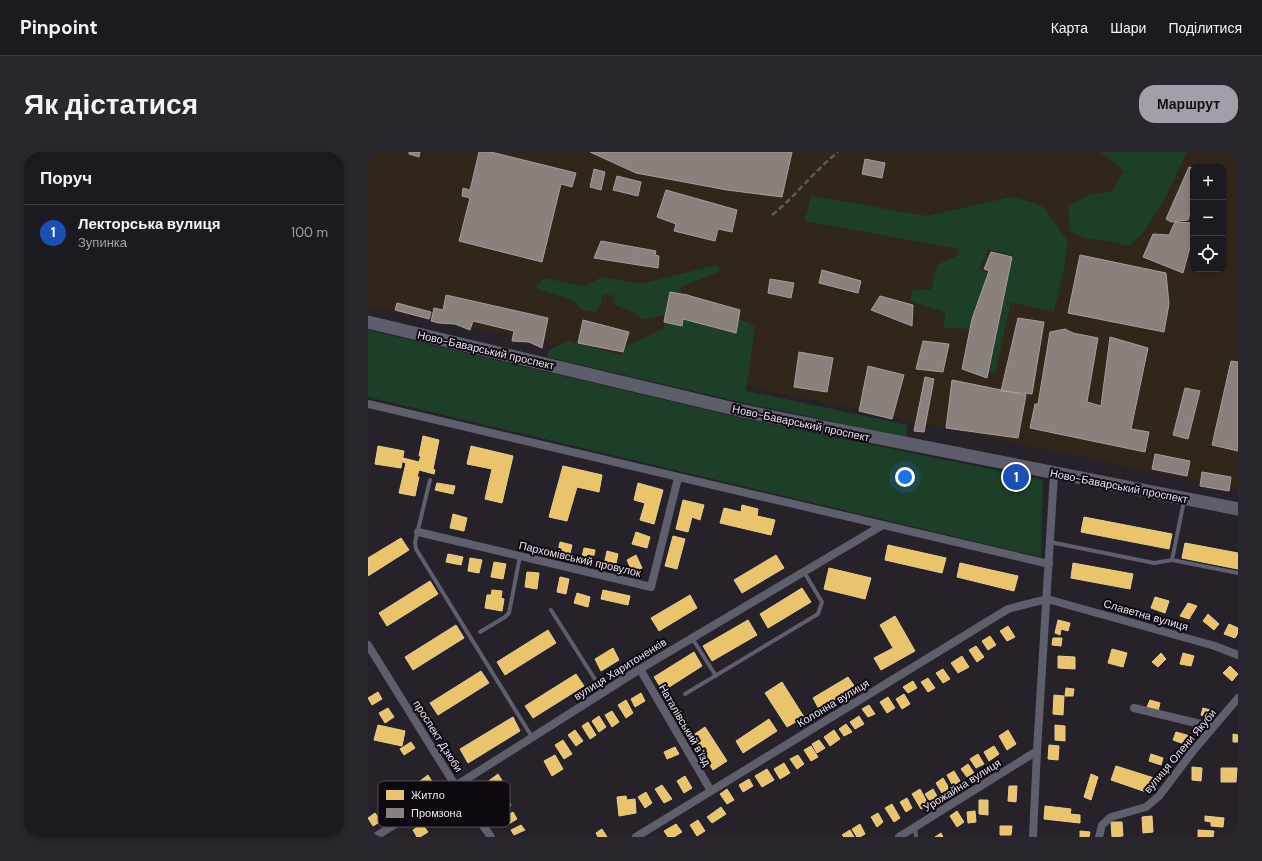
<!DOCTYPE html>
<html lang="uk">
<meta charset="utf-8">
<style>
:root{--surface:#1d1920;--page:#2a262d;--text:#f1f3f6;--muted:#a0a0a5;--line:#3b383e;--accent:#a59ea9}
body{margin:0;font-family:"DM Sans",sans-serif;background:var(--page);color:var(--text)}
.controls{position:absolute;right:12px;top:12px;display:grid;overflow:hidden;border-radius:8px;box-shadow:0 2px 6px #0003}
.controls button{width:36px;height:36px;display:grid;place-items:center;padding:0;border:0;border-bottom:1px solid var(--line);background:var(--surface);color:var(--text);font:20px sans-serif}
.you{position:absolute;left:537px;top:325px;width:14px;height:14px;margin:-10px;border:3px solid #fff;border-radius:50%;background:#1a73e8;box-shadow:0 0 0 6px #1a73e833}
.badge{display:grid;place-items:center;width:26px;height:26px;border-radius:50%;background:var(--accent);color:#fff;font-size:13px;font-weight:700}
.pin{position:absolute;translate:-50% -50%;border:2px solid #fff;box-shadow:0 1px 4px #0006}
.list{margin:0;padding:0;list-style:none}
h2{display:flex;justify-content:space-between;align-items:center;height:52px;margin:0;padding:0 16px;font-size:17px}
h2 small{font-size:13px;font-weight:400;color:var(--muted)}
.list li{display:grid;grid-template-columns:26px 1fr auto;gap:12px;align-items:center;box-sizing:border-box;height:56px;padding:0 16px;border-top:1px solid var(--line)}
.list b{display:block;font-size:15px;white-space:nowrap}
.list p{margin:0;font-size:13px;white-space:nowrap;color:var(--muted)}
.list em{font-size:13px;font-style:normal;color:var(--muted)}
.icon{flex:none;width:22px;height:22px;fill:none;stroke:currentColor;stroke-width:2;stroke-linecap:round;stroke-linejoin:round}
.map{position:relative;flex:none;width:870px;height:685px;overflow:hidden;border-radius:16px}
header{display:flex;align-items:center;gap:24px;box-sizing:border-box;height:56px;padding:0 20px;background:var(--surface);border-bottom:1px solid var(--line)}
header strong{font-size:19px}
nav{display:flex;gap:22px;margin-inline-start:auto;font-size:14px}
.intro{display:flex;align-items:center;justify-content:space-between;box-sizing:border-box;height:96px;padding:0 24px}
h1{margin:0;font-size:28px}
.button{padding:10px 18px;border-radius:16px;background:var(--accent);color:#111;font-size:14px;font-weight:700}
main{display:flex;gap:24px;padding:0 24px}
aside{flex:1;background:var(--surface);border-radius:16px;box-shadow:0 2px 6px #0003}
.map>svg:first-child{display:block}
.industrial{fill:#31261a;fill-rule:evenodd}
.green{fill:#1d3f27}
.homes{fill:#e9c46a;stroke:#e9cd91}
.industry{fill:#8a817c;stroke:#a69e9e}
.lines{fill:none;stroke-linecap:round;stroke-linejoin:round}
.lane{stroke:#5e5e6d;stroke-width:4}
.street{stroke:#5e5e6d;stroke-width:8}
.primary{stroke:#5e5d6c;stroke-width:13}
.rail{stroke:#5d5964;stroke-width:2.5;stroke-dasharray:6 3;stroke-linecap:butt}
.labels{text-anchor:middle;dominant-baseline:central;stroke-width:4;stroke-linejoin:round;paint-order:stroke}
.street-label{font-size:11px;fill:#e9e1ed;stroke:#0e0911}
.key{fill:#0e0911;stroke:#504a53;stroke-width:1}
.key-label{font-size:11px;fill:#e9e1ed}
</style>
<header>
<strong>Pinpoint</strong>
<nav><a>Карта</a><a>Шари</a><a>Поділитися</a></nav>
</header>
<div class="intro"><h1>Як дістатися</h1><a class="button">Маршрут</a></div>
<main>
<aside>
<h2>Поруч<small></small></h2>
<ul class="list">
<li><span class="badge" style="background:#1a4fb4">1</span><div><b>Лекторська вулиця</b><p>Зупинка</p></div><em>100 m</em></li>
</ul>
</aside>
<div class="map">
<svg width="870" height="685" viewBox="0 0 870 685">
<rect width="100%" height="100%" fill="#27212a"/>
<!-- industrial -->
<path class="industrial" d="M0,0H870V338L0,154ZM825,15H855V117H825Z"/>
<!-- green -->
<path class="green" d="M732,0H819L792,55L776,79L761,94L740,89L717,86L702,79L700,54L718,44L744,39L756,19Z
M443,44L559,64L643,45L674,53L700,89L696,116L686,160L643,150L627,221L619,219L645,104L620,97L612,117L619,121L606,177L576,176L577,160L542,149L545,138H563L569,113L589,104L591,97L437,69Z
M349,113L353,119L313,135L308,165L365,181L368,166L387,174L378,239L540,273L538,285L377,251L179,205L181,198L200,189L254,203L257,194L296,177V163L275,168L266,161L245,152L247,144L235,142L233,152L227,160L214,158L207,149L168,136L175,126L217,134L234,125L273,132Z
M0,178L373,266L675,328L673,405L0,245Z"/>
<!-- homes -->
<path class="homes" d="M55,284L71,288L65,317L67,318L66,322L51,318L49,325H51L47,344L31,341L38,311L35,310V306L51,310L53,304H51Z
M10,294L36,299L33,316L7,312Z
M103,294L145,304L134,351L117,347L124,317L99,312Z
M195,314L234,323L231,340L209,335L199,369L181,365Z
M69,331L87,334L85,342L67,338Z
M270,331L295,338L286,372L272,368L277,351L266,348Z
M315,348L336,353L332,368L324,365L320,380L308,377Z
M374,353L390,357L389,364L407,368L403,383L352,371L356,356L373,360Z
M85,362L99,366L96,379L82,376Z
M716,365L804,382L801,397L713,380Z
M268,380L282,385L279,396L264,392Z
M305,384L317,387L309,417L297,414Z
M33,386L41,398L0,424V406Z
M192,390L204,393L201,406L189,404Z
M817,391L870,401V417L814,406Z
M520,393L578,406L574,421L517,408Z
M216,396L227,398L224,412L213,409Z
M239,399L250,402L247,416L236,413Z
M80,402L95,405L93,413L78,410Z
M268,403L274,416L265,421L259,408Z
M408,403L416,416L374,441L366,428Z
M102,406L114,408L111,421L100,419Z
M126,410L138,412L135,427L123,425Z
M592,411L650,424L646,439L589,425Z
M705,411L765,422L762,437L703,426Z
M461,416L503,426L497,447L456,437Z
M159,420L171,421L169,437L157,435Z
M192,425L201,427L198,442L189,440Z
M62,429L70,442L19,474L11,461Z
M434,436L443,450L400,476L392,462Z
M124,438L134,439L133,446L136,447L134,459L117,456L119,443H123Z
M235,438L262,444L260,453L233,447Z
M209,441L222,445L220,455L206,451Z
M322,443L329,456L291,479L283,466Z
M787,445L801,449L797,461L783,456Z
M820,451L829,454L821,467L812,464Z
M840,462L851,472L846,478L835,469Z
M527,464L547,499L513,518L506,506L525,496L512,473Z
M380,468L389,483L344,509L335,494Z
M690,468L702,471L700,479L693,477L692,483L687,481Z
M861,472L870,476V481L867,486L856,482Z
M88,473L96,486L45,518L37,505Z
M640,474L647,485L639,489L632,479Z
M180,478L188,491L137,523L129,510Z
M622,484L628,493L620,498L614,489Z
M685,486H694L693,494L684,493Z
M608,494L616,505L609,510L601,498Z
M245,496L251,508L233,519L227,507Z
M744,497L759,501L755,515L740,511Z
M326,500L334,514L295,539L286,525Z
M793,501L798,507L790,515L784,510Z
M815,501L826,504L823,514L812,512Z
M594,504L601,515L590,521L583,511Z
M690,504L707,505V517L690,516Z
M862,514L870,522L864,529L855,521Z
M575,517L582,527L575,531L568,521Z
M113,519L121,531L70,563L62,551Z
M208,522L216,534L165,566L157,554Z
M480,525L487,535L451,557L445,546Z
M560,526L567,536L560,540L553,530Z
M545,529L549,536L540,541L535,535Z
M414,530L436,565L419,575L397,541Z
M698,536L706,537L705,544H697Z
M10,540L14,547L4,553L0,546Z
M273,541L277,549L267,555L263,547Z
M536,542L542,552L534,557L528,547Z
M686,543L696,544L695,563L685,562Z
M520,545L527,556L519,561L512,550Z
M258,548L265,561L258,566L250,553Z
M782,548L792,551L790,559L779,555Z
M501,553L507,562L500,565L494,557Z
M20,556L26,565L17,571L11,561Z
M835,556L846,559L844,566L833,563Z
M244,559L251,570L244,575L237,563Z
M231,564L238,575L231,580L224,569Z
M491,564L496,572L487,577L482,570Z
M145,565L152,579L100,611L92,597Z
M401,567L409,579L375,601L368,589Z
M220,570L228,583L222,587L214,574Z
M478,572L484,580L476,584L471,577Z
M10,573L37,579L34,594L6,588Z
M687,573L697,574V589L687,588Z
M337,575L359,609L345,618L324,584Z
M207,578L215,589L208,594L200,583Z
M466,578L472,587L462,594L456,585Z
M640,578L648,592L639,598L631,584Z
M808,580L822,584L819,593L805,588Z
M865,582L870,583V590H865Z
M195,588L204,602L196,607L187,593Z
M451,588L457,596L449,601L444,592Z
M43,590L47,596L36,603L32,597Z
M681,593L691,594L690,608L680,607Z
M443,594L450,605L443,609L436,598Z
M626,594L631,602L621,609L616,600Z
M307,595L311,602L299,607L296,600Z
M610,602L616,612L608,616L602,607Z
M783,602L795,606L793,613L781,609Z
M187,603L195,617L184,624L176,609Z
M430,603L436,612L429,617L422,607Z
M416,611L422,621L412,627L406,617Z
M600,612L606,621L599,625L593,617Z
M748,614L786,626L781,641L743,628Z
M824,615L834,616L833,629L824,628Z
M853,616H869L868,630H853Z
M399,617L406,628L394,635L387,624Z
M586,619L592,629L585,634L579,623Z
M130,622L138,635L126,644L118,631Z
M723,622L730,625L723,648L716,645Z
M60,623L66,633L58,638L52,629Z
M317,624L324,636L316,641L309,629Z
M575,626L581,636L574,641L568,631Z
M381,627L385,634L375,640L371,633Z
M294,633L304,647L296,651L287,637Z
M641,634H649L648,650L640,649Z
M359,637L366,648L359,652L352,642Z
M552,637L560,652L553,657L544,642Z
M565,637L570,646L563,651L557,642Z
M278,640L284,651L277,656L270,645Z
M258,644L259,648L267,647L268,661L251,664L249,645Z
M138,646L143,653L133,659L128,652Z
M539,646L544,656L538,660L532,650Z
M611,648H620V663L611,662Z
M524,652L532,666L526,670L517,656Z
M677,654L703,657L702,662L712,663V671L676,667Z
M353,655L358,662L344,671L339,665Z
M589,659L596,670L589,675L582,664Z
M607,659L608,670L600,671L599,660Z
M145,660L149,667L139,673L135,666Z
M7,661L13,669L5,674L0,666Z
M510,661L515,670L509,675L503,665Z
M784,664L785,680L775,681L774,665Z
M837,664L856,666L855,675L843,674V670L837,669Z
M330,668L337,679L329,684L322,673Z
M743,670H754L755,684L744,685Z
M54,672L60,680L52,685H49L45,678Z
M308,672L314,680L306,685H300L296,679Z
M492,672L497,682L492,685H489L484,677Z
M153,673L157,678L146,683L143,678Z
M632,674H644L643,683H632Z
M234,677L239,685H230L228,681Z
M482,678L486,685H476L474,683Z
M830,678L846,679L845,685H830Z
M712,679L722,680L721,685H712Z
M573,681L575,685H567Z"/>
<!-- industry -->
<path class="industry" d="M41,0H52L51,5L41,2Z
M111,0H123L208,21L204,35L193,32L174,110L91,89L102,46L94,44L95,36L102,38Z
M222,0H424L414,45L359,38L268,21Z
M497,7L517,11L514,26L494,22Z
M821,15L825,16V52L820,68L803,70L798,67Z
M226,17L237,20L233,38L222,35Z
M249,24L273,30L270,44L245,38Z
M298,38L369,58L364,80L350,77L347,89L306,79L308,72L289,65Z
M807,70L825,71V84L815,121L775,105L785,82L801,83Z
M233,89L288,99L287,103L291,104L290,116L226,106Z
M623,100L644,105L619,226L594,217L604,167L621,119L616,117Z
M712,103L798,121L801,152L796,180L700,161Z
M454,118L493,129L490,141L451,131Z
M402,127L426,131L423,146L400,141Z
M302,140L319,143L372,158L368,181L315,167L314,174L296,170Z
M78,143L180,166L174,196L161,190L144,189L146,179L105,169L102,178L87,172L71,171L63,169L66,156L75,158Z
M512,144L545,153L544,174L503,158Z
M29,151L63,160L61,167L27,158Z
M650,166L676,170L664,242L633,239Z
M215,168L261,180L255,200L210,191Z
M697,177L705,181L730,186L719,250L733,254L742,185L780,196L763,277L781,280L777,300L662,276L667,252H670L682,180Z
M555,189L581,192L575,220L548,217Z
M431,200L465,206L459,240L426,235Z
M863,209L870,210V299L844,293Z
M500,214L536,223L524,267L491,259Z
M557,225L566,227L556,280L546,279Z
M584,228L658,243L650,286L578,276Z
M817,236L832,239L820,287L805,283Z
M787,302L822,309L819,324L784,317Z
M834,320L863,325L861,339L832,334Z"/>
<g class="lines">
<!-- lane -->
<path class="lane" d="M62,328L47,390L48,397L164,585
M682,390L786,411L804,408L870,421
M804,408L816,349
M183,458L235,540
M112,480L137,465L141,461L152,404
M324,486L348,524
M317,542L450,462L454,450L436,420
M547,676L548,685"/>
<!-- street -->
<path class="street" d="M0,252L681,412
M50,380L283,435L310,326
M0,493L87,633L123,685
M272,517L343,639
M766,556L845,575
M7,685L272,517L513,374
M268,685L640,457L679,447L847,494L870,503
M531,685L669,599
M665,685L669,599L686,322
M731,685L734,673L743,665L778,655L791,644L825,599L870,546"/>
<!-- primary -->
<path class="primary" d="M0,170L375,259L870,357"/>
<!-- rail -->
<path class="rail" d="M404,63C428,44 446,19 470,0"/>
</g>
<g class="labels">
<!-- street labels -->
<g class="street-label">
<text transform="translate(118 198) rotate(13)">Ново-Баварський проспект</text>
<text transform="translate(433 271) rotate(12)">Ново-Баварський проспект</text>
<text transform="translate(751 334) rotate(11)">Ново-Баварський проспект</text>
<text transform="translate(212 407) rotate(13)">Пархомівський провулок</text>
<text transform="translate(778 463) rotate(16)">Славетна вулиця</text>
<text transform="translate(252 517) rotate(-32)">вулиця Харитоненків</text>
<text transform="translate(465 551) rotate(-31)">Колонна вулиця</text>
<text transform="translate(317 573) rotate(60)">Наталівський в'їзд</text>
<text transform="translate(70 584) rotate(58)">проспект Дзюби</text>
<text transform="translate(812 599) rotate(-50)">вулиця Олени Якуби</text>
<text transform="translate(594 633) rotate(-32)">Урожайна вулиця</text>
</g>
</g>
<!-- legend -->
<rect x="10" y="629" width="132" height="46" rx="6" class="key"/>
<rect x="18" y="638" width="18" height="10" fill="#e9c46a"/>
<rect x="18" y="656" width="18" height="10" fill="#8a817c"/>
<g class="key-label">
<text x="43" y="647">Житло</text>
<text x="43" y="665">Промзона</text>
</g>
</svg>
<div class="controls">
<button>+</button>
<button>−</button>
<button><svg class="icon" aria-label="locate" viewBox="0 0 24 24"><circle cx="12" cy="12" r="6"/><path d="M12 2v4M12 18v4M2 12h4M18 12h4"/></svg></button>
</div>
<div class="you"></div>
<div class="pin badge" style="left:648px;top:325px;background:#1a4fb4">1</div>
</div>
</main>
